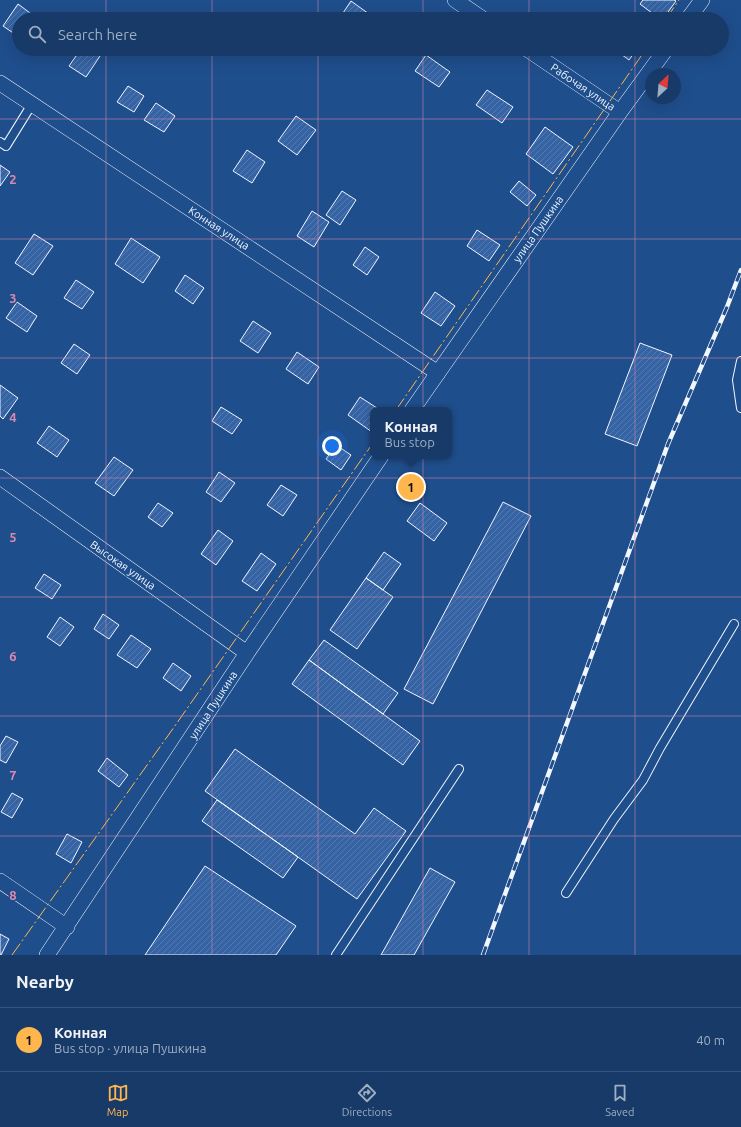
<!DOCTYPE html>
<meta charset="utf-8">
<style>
:root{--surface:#173a69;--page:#244571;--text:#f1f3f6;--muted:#9eadc0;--line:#36547d;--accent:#ffb74d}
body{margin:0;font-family:Ubuntu,sans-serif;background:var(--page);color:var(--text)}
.compass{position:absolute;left:645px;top:68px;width:36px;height:36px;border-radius:50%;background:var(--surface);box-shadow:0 4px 16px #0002;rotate:26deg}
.you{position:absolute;left:332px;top:446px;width:14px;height:14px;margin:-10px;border:3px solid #fff;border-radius:50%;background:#1a73e8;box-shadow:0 0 0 6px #1a73e833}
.badge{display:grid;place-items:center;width:26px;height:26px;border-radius:50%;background:var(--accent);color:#111;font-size:13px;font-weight:700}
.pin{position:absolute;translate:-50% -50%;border:2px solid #fff;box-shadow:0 1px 4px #0006}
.popup{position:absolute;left:370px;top:407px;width:82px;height:52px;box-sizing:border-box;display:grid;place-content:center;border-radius:8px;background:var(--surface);filter:drop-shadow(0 1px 3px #0005);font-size:13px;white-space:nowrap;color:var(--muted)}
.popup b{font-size:15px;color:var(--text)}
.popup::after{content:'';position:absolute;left:50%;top:100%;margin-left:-8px;border:8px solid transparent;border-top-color:var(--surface)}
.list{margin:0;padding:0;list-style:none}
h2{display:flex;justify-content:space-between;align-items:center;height:52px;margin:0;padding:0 16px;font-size:17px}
h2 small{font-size:13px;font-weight:400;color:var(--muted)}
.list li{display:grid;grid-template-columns:26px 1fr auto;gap:12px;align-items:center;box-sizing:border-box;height:64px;padding:0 16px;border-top:1px solid var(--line)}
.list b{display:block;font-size:15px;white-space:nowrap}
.list p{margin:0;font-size:13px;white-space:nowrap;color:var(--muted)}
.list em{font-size:13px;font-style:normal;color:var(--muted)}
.icon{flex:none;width:22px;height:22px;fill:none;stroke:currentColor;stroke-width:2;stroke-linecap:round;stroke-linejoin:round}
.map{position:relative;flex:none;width:741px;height:955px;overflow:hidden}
.search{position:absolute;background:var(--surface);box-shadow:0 4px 16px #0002;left:12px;right:12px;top:12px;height:44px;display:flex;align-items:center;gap:10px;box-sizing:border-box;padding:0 14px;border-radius:22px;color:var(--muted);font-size:15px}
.sheet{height:116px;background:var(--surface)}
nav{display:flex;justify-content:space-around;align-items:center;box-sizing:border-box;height:56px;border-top:1px solid var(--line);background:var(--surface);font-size:11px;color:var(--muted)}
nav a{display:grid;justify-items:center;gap:2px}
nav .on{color:var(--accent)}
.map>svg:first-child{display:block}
.building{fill:url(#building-hatch);stroke:#f2f6ff}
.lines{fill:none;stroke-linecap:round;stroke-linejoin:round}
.service-casing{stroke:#f2f6ff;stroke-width:10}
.minor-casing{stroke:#f2f6ff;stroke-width:16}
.service{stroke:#1f4e8c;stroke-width:8}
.minor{stroke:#1f4e8c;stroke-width:15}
.rail-casing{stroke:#f2f6ff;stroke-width:4.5}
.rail{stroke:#1f4e8c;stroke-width:3;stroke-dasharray:9;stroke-linecap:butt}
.power{stroke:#ffb74d;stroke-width:1;stroke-dasharray:14 3 2 3;stroke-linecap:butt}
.grid{fill:none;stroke:#da87ad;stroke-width:1;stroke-opacity:0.55}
.labels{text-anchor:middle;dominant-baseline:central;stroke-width:3;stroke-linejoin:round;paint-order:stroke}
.street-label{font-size:11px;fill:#f2f6ff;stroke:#1f4e8c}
.grid-label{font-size:13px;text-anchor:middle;font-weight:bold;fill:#da87ad;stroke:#1f4e8c;stroke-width:3;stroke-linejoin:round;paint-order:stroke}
</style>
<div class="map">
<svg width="741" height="955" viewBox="0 0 741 955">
<defs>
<pattern id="building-hatch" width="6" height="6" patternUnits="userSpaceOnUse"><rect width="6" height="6" fill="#3563a3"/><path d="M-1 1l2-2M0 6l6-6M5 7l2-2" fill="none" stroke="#537ab1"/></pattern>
</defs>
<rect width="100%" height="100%" fill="#1f4e8c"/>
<!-- building -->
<path class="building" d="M643,0H674L676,1L663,19H660L640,4Z
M351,1L376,19H339Z
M18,4L34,16L32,19H19V37L3,26Z
M81,49H89L100,56L86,77L69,66Z
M614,49H637L629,60Z
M426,55L450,72L439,87L415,71Z
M128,86L144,96L134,112L117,102Z
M487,90L513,107L502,123L476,105Z
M156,103L175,116L164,132L144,120Z
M296,116L316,130L297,155L278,141Z
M545,127L573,147L553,174L526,154Z
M247,150L265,162L252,183L233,171Z
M0,165L10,172L0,186Z
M519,181L536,195L527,206L510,192Z
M342,191L356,200L340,225L326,215Z
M312,211L329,222L314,247L297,236Z
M477,230L500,245L489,261L467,246Z
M34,234L53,246L33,275L15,263Z
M131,238L160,257L143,283L115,264Z
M365,247L379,257L367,275L353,265Z
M185,275L204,288L193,304L175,291Z
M76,280L94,292L82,309L64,298Z
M435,292L455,306L441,326L421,313Z
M17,302L37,316L27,332L6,318Z
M253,321L271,333L258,353L240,341Z
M640,343L672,355L637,446L605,434Z
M74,344L90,355L77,374L61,363Z
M297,352L319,367L308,384L286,369Z
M0,385L18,398L3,419L0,416Z
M360,397L380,410H373L372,432L348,415Z
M221,407L242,420L232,434L212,421Z
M49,426L69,440L57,457L37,443Z
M336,445L351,455L341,470L326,459Z
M114,457L133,470L114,496L95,483Z
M219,472L235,483L221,502L206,492Z
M281,485L297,495L283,516L267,505Z
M503,502L531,516L433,704L404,689Z
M158,503L173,513L162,527L148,517Z
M420,503L447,523L434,541L407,521Z
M218,530L233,541L216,565L201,554Z
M384,552L401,564L383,590L366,578Z
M261,553L276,564L257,591L242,581Z
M44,574L61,585L52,599L35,588Z
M366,578L393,597L357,649L330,630Z
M103,614L119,625L109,639L94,629Z
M60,617L74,627L60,646L47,637Z
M131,635L151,649L137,668L117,655Z
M324,640L398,693L383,714L309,660Z
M309,660L420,741L403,765L292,684Z
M173,663L191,676L181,691L163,678Z
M6,736L18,742L6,763L0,760V746Z
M235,749L355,834L374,808L406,831L357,899L205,791Z
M107,758L128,775L119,787L98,771Z
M12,793L23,799L12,818L1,812Z
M217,800L298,857L283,878L202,821Z
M67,834L82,842L71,863L56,854Z
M205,866L296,926L276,955H145Z
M430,868L455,882L414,955H381Z
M0,934L9,939L1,955H0Z"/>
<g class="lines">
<!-- service casing -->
<g class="service-casing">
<path id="service" d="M0,142L6,146L32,104
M741,361L737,380L741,408
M566,893L614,819L643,780L660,748L734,624
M336,955L459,769"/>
</g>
<!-- minor casing -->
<g class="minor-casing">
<path id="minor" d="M455,0L483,19
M688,19L702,0
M527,49L620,112
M0,83L438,373
M412,410L620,112L666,49
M0,477L247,653
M0,881L67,927
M47,955L247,653L381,456"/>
</g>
<!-- service -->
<use href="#service" class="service"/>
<!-- minor -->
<use href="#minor" class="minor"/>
<!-- rail casing -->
<g class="rail-casing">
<path id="rail" d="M483,955L668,444L727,307L741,270"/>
</g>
<!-- rail -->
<use href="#rail" class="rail"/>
<!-- power -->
<path class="power" d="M666,19L679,0
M396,410L646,49
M12,955L172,730L373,443"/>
</g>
<!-- grid -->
<path class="grid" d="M106,0V19M212,0V19M318,0V19M423,0V19M529,0V19M635,0V19M106,49V955M212,49V955M318,49V955M423,49V955M529,49V955M635,49V955M0,119H741M0,239H741M0,358H741M0,478H741M0,597H741M0,716H741M0,836H741"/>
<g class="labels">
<!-- street labels -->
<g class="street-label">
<text transform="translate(583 87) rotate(34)">Рабочая улица</text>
<text transform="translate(219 228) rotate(33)">Конная улица</text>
<text transform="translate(538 229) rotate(-55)">улица Пушкина</text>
<text transform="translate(123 565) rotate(35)">Высокая улица</text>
<text transform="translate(213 705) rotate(-57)">улица Пушкина</text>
</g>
</g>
<g class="grid-label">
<text x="13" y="184">2</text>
<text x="13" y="303">3</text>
<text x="13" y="422">4</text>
<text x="13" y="542">5</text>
<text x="13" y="661">6</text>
<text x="13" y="780">7</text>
<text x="13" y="900">8</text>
</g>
</svg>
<svg class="compass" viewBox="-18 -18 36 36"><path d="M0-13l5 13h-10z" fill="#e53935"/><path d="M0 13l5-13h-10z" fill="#9eadc0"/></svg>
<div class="you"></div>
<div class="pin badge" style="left:411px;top:487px">1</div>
<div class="popup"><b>Конная</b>Bus stop</div>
<div class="search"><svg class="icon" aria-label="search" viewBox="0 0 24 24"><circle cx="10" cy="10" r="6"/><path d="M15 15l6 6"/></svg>Search here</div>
</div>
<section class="sheet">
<h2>Nearby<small></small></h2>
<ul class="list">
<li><span class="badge">1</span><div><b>Конная</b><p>Bus stop · улица Пушкина</p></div><em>40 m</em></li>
</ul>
</section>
<nav>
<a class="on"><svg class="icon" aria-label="map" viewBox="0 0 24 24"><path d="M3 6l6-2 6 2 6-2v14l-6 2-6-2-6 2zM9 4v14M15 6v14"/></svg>Map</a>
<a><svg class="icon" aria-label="directions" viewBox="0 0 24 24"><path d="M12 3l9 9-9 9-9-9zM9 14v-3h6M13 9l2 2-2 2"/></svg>Directions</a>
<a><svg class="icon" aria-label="saved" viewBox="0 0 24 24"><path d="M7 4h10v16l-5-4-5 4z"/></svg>Saved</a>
</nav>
